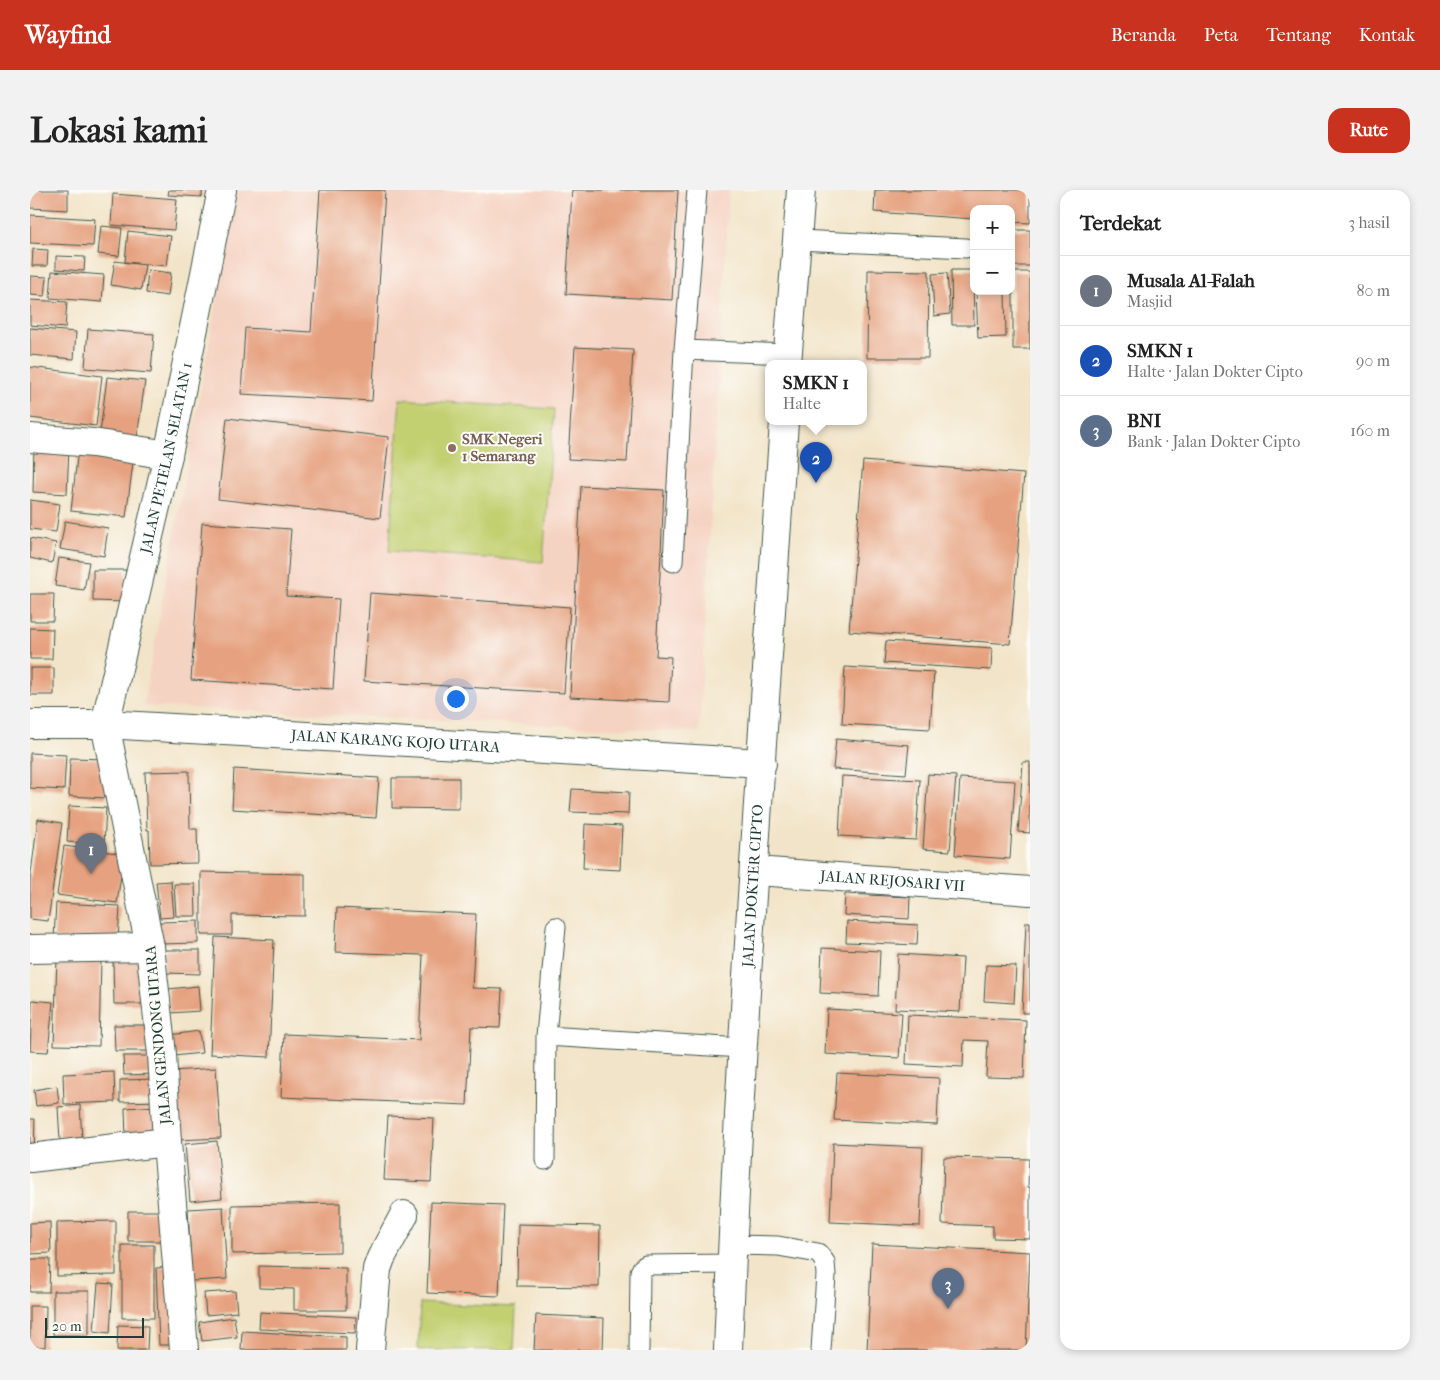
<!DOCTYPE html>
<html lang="id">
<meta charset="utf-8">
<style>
:root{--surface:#fff;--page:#f2f2f2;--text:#222;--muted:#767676;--line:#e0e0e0;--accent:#c8321e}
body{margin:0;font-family:"IM FELL French Canon",serif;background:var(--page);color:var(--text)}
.controls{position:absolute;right:15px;top:15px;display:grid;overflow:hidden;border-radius:10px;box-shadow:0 2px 8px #0003}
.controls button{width:45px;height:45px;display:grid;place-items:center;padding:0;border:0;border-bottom:1px solid var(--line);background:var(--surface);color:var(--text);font:25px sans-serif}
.scale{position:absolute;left:15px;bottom:12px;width:99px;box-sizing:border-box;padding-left:5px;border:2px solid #1f3d34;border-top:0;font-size:14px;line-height:18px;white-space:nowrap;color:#1f3d34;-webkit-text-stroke:4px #fdfcf7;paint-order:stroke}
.you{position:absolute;left:425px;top:508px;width:18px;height:18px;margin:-12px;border:4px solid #fff;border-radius:50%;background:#1a73e8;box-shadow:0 0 0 8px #1a73e833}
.badge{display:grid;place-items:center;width:32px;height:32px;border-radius:50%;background:var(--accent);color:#fff;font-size:16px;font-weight:700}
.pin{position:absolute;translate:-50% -41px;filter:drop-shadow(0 1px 2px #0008)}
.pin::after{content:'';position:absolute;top:26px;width:18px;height:15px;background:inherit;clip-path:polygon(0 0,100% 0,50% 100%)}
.popup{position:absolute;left:735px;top:170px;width:102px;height:65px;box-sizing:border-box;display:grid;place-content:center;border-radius:10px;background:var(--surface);filter:drop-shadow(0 1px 4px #0005);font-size:16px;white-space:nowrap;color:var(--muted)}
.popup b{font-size:19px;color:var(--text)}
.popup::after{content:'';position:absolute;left:50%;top:100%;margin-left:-10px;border:10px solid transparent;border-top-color:var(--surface)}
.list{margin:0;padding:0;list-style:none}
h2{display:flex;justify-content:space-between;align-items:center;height:65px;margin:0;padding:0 20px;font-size:21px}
h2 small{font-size:16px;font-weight:400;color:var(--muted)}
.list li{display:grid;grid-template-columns:32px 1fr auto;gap:15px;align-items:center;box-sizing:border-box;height:70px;padding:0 20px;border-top:1px solid var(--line)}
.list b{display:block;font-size:19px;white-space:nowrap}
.list p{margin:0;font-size:16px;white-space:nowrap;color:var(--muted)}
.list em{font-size:16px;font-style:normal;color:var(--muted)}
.map{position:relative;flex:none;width:1000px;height:1160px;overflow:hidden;border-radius:15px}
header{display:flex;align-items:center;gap:30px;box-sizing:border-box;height:70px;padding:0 25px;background:var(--accent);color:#fff}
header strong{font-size:24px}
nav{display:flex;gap:28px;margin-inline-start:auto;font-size:18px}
.intro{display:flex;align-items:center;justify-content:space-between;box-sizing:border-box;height:120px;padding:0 30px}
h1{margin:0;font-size:35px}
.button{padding:12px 22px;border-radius:15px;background:var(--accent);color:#fff;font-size:18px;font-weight:700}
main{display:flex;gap:30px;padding:0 30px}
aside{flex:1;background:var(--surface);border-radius:15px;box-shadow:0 2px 8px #0003}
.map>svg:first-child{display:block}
.built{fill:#f5d3c2}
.green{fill:#c3d071;stroke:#718652}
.building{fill:#e6a280}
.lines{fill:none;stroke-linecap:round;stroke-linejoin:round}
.lane-casing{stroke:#3f564a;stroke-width:21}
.street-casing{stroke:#3f564a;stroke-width:30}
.highway-casing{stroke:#3f564a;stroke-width:30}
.lane{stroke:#fff;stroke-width:19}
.street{stroke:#fff;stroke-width:28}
.highway{stroke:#fff;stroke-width:28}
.education-dot{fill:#8d6e63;stroke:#fdfcf7;stroke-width:2}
.labels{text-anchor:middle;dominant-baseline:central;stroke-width:4;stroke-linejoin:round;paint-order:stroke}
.education-label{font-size:15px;font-weight:bold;fill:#785e54;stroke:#fdfcf7;text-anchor:start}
.street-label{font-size:15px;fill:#1f3d34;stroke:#fdfcf7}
</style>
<header>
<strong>Wayfind</strong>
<nav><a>Beranda</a><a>Peta</a><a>Tentang</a><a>Kontak</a></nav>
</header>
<div class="intro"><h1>Lokasi kami</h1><a class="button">Rute</a></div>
<main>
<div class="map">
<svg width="1000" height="1160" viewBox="0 0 1000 1160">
<rect width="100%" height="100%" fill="#fdfcf7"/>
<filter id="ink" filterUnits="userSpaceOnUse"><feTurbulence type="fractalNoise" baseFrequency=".02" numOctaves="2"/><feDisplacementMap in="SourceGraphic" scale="10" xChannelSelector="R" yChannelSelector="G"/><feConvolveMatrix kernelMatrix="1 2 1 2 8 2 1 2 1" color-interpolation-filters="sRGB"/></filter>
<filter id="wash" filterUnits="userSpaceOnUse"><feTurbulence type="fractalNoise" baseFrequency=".0096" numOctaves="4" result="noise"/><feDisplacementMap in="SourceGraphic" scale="20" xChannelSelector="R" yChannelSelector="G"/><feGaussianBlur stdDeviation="1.12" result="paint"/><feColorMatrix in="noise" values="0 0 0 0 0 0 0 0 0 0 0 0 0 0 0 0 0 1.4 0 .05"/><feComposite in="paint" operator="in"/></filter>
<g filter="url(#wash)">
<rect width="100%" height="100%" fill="#f2e4c8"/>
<!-- built -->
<path class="built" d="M207,0H699L669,542L113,516Z"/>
<!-- green -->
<path class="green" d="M370,209L524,219L513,372L359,361Z
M390,1113L486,1117L484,1160H388Z"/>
<g id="blocks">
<!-- building -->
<path class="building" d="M0,0H38V20L0,18Z
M139,0H172V7L138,5Z
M290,0H355L342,211L211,204L215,138L281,142Z
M542,0H648L642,110L536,104Z
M845,0H1000V33L981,32V19H944V29L844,22Z
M83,4L147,9L144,40L81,35Z
M0,25L65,29L63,56L0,53Z
M71,36L92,38L89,66L68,64Z
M981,40H1000V76H981Z
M98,41L141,46L137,76L95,72Z
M3,59L18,60L17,76H2Z
M26,66L55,67L54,81L26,79Z
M85,71L115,75L111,100L81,95Z
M118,80L141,83L138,106L116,103Z
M838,80L899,81L898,168H837Z
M921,80H943L944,135H922Z
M22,81L74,85L72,112L20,108Z
M983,82H1000V159H983Z
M917,83L920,124L904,126L902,84Z
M0,86L17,87L15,106L0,105Z
M946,101H975L976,147L948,148Z
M0,110L37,112L35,138L0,135Z
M0,138L46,142L44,169L0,165Z
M58,139L124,144L121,183L55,178Z
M545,157L603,160L597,272L538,269Z
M0,177L72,186L66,236L0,228Z
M77,187L115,191L107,248L70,243Z
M197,228L359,247L350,328L188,309Z
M4,255L39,257L37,304L3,302Z
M48,259L104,265L96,327L41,321Z
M833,271L994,284L980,454L819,441Z
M551,296L634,300L626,466L641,467L639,512L540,507Z
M0,310L30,314L26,342L0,339Z
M35,331L78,338L74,366L30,359Z
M172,333L261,339L256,406L309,409L303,499L161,490Z
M0,348L26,353L22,373L0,368Z
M29,368L59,372L54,400L25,396Z
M63,380H96L95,412L63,411Z
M340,403L540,417L534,503L334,491Z
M0,404H24L23,431H0Z
M0,438L23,439L22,469H0Z
M856,451L962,458L961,480L854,473Z
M815,477L904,482L900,539L812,534Z
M0,478H24V505H0Z
M806,549L879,555L876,584L803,579Z
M0,563L36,565L34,600L0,598Z
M40,568L77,569L76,608L39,606Z
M993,572H1000V643L988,642Z
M204,579L349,588L346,628L202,619Z
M159,581L160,639H167L168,673L120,674L119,640H117L115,582Z
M898,584L926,586L920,661L893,659Z
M812,586L890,590L886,650L809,646Z
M362,588H429V619L362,618Z
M930,588L985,591L980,669L925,665Z
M542,599L599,602L598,624L540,622Z
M39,616L76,618L74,654L37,652Z
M8,629L32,633L18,731L0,729V691Z
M555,634L592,636L590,680L553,678Z
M34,656L94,664L87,713L27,705Z
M171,682L275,684V726L202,725V745H171Z
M141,691L144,727L130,728L126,692Z
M144,694H165L166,726H146Z
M815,704L880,707L879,729L814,725Z
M26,713L90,716L88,751L24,748Z
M307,718L446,724L442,798L472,799L470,838L441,837L437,915L251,907L254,844L389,850L393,765L305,762Z
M168,731V753L130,754V732Z
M817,731L888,735L887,755L816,752Z
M996,732H1000V823H992Z
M185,747L244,750L239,867L180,864Z
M792,758L850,761L848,806L790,803Z
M134,760H170V784L134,783Z
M868,764L933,768L930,822L865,819Z
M27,768L71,769L69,856L24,855Z
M117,768L118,814H84L83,769Z
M956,775L986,776L984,813L954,811Z
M168,796L170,821L140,823L138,799Z
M2,810L23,812L18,862L0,861Z
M797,819L872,823L869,868L795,864Z
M878,825L996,830L994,888L956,887L958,851L934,850L933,877L876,874Z
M84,835H120V861H85Z
M169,841L172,863L143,866L140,845Z
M93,866H123V884L94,885Z
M186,878L191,948L148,950L143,881Z
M84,882L85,912L34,914L33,884Z
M807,883L909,888L907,935L804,930Z
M129,889L130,911L90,912V890Z
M27,896L29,913L6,916L4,900Z
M50,915L52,950L30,951L28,917Z
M128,916L130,947L96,949L95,918Z
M358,926L404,928L401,992L354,990Z
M0,929H5L4,965L0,964Z
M187,951L192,1008L160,1011L155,954Z
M803,953L893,957L890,1036L800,1032Z
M914,967L999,969L998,997H1000V1049L963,1048V1036L912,1034Z
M401,1012L473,1015L469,1106L397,1103Z
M310,1013V1062L202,1064V1015Z
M193,1017L197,1089L162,1091L158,1019Z
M98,1021H138V1051H98Z
M86,1031V1085L27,1086V1032Z
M20,1032L21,1063L0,1064V1033Z
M488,1034L570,1036L569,1097L487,1096Z
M842,1054L1000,1062L996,1160H837Z
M92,1055H124V1128H92Z
M0,1069H20L19,1102H0Z
M229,1076L316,1078V1120H264V1099L229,1098Z
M144,1077L146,1155H129L126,1078Z
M68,1093L83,1094L80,1143L64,1141Z
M23,1101H59V1145H23Z
M205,1101L207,1122L176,1125L174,1103Z
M0,1116H16L15,1157H0Z
M230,1122L326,1127L325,1143L229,1139Z
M506,1125L574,1128L573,1160H504Z
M204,1127L207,1147L172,1151L169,1132Z
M88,1135L118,1136L117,1160H87Z
M212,1141L316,1147V1160H211Z"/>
</g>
</g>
<g filter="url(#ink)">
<use href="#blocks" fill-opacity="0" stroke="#3f564a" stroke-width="1"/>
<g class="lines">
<!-- lane casing -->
<g class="lane-casing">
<path id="lane" d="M667,0L654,160L758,164
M768,50L936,58
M643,372L654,160
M516,846L526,737
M515,970L516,846L712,858
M702,1055L748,1056L788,1063L795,1072L796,1085L791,1160
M609,1160L610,1082L612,1078L616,1075L701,1074"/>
</g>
<!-- street casing -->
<g class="street-casing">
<g id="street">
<path d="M0,248L63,253L138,265"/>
<path id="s1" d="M0,534H75L732,573"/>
<path id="s2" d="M725,681L1000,701"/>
<path d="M0,759L120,757"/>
<path d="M0,968L137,952"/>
<path id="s3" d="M154,1160L137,952L132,864L120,757L75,534L138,265L192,0"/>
<path d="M340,1160L347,1079L351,1068L374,1025"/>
</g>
</g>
<!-- highway casing -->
<g class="highway-casing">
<g id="highway">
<path d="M757,174L771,0"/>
<path id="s4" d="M698,1160C710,850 733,541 754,232"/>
</g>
</g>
<!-- lane -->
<use href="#lane" class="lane"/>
<!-- street -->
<use href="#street" class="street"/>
<!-- highway -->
<use href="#highway" class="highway"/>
</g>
</g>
<!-- markers -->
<circle class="education-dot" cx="422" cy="258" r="5"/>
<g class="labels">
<!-- education labels -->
<g class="education-label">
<text x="432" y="249">SMK Negeri<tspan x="432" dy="17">1 Semarang</tspan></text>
</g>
<!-- street labels -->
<g class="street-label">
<text stroke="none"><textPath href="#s3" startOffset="905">JALAN PETELAN SELATAN 1</textPath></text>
<text stroke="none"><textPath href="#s1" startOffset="366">JALAN KARANG KOJO UTARA</textPath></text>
<text stroke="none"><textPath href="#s2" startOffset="138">JALAN REJOSARI VII</textPath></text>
<text stroke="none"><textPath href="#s4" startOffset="465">JALAN DOKTER CIPTO</textPath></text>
<text transform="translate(128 845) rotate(-95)">JALAN GENDONG UTARA</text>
</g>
</g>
</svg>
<div class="controls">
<button>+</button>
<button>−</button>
</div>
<div class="scale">20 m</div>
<div class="you"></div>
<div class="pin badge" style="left:61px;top:684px;background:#6b7280">1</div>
<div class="pin badge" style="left:786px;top:293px;background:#1a4fb4">2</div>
<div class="popup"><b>SMKN 1</b>Halte</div>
<div class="pin badge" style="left:918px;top:1119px;background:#5c6f8a">3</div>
</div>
<aside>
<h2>Terdekat<small>3 hasil</small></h2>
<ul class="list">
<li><span class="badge" style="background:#6b7280">1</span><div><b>Musala Al-Falah</b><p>Masjid</p></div><em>80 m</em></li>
<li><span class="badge" style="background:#1a4fb4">2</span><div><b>SMKN 1</b><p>Halte · Jalan Dokter Cipto</p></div><em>90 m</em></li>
<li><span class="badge" style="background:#5c6f8a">3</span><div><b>BNI</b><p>Bank · Jalan Dokter Cipto</p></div><em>160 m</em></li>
</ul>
</aside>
</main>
